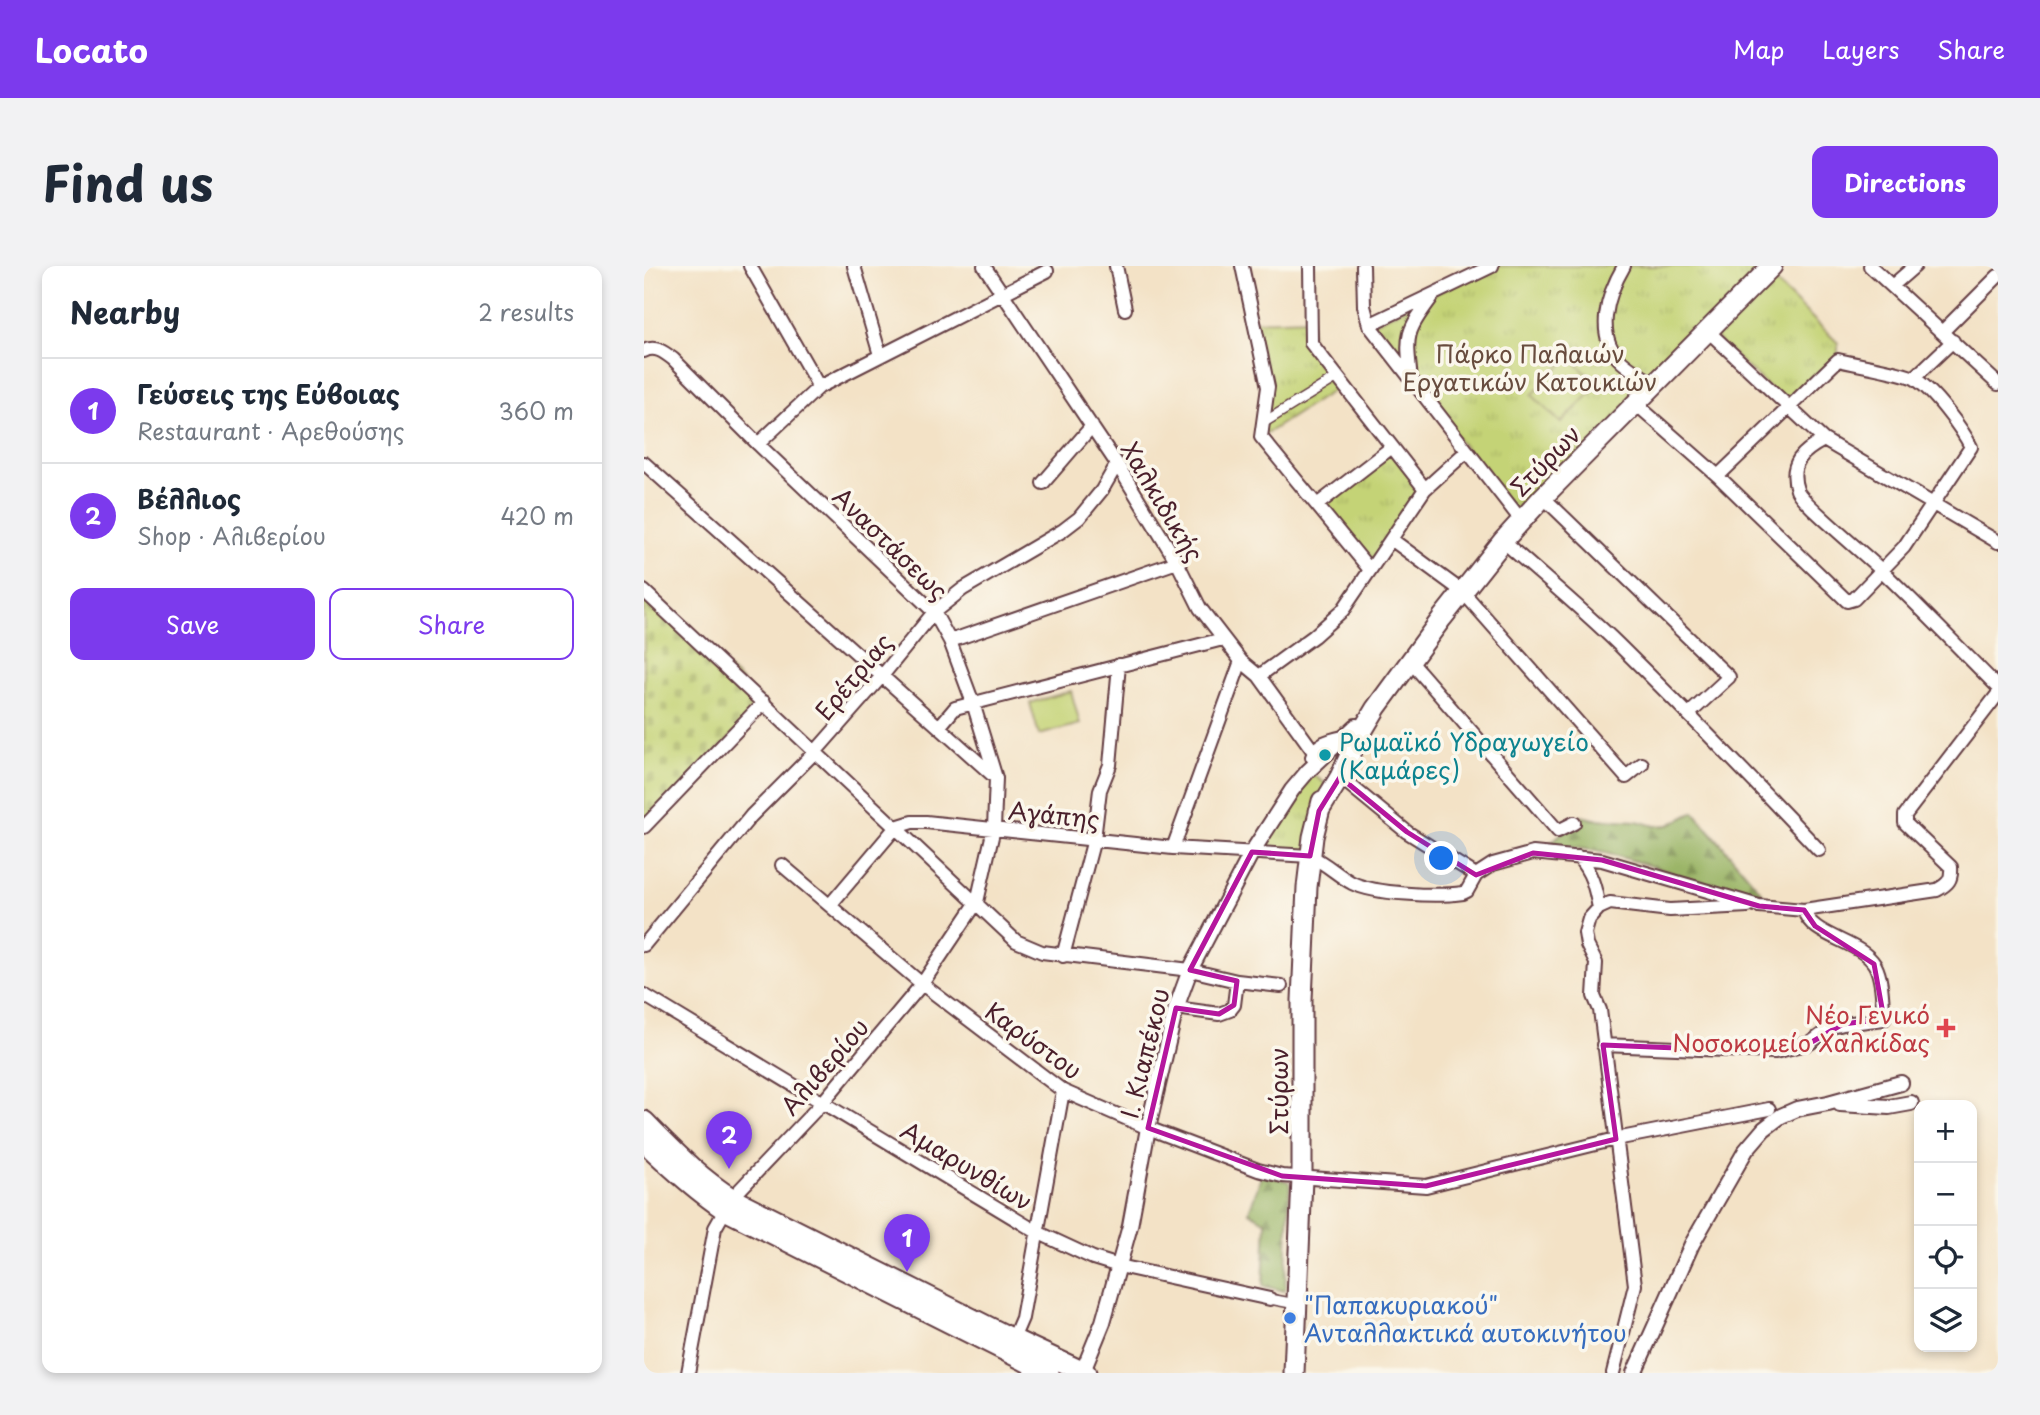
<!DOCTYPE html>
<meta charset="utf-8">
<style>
:root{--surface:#fff;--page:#f2f2f3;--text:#1f2937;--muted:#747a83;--line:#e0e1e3;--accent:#7c3aed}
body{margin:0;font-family:"Playpen Sans",sans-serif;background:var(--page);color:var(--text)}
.controls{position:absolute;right:21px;bottom:21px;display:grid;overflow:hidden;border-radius:14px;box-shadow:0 4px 10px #0003}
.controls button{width:63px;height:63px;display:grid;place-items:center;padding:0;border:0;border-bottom:2px solid var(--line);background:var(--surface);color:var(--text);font:35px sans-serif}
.you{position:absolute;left:798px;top:593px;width:24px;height:24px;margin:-18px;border:5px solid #fff;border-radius:50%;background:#1a73e8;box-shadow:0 0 0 10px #1a73e833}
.badge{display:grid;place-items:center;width:46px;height:46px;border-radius:50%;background:var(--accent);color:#fff;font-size:23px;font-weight:700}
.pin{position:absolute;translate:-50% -58px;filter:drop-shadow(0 2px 4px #0008)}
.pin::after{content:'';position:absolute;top:37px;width:24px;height:21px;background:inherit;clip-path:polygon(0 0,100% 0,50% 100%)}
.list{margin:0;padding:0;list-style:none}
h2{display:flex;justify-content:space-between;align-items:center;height:91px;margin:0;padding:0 28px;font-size:30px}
h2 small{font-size:23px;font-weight:400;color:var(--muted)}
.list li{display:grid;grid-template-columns:46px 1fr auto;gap:21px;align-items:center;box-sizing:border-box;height:105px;padding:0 28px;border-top:2px solid var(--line)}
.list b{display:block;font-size:26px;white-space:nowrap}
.list p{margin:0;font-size:23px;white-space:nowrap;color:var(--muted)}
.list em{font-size:23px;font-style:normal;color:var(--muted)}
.actions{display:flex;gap:14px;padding:21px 28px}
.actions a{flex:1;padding:16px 0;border:2px solid var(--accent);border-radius:14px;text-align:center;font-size:24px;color:var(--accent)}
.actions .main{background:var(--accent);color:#fff}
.icon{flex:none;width:38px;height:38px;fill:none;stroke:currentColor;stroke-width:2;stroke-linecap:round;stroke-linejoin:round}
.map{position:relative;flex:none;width:1354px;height:1107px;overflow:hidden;border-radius:14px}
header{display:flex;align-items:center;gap:42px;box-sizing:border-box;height:98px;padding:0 35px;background:var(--accent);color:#fff}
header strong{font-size:33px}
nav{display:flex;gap:38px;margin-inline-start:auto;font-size:24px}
.intro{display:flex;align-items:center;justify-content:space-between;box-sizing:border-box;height:168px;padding:0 42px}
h1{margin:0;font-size:49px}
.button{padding:18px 32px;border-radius:14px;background:var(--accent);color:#fff;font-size:24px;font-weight:700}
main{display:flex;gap:42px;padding:0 42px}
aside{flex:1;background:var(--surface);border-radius:14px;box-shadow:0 4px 10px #0003}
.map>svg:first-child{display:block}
.forest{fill:url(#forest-firs);stroke:#726a49;stroke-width:2}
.cemetery{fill:url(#cemetery-stones);stroke:#877950;stroke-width:2}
.park{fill:url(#park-tufts);stroke:#877950;stroke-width:2}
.pitch{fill:#c4d376;stroke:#877950;stroke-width:2}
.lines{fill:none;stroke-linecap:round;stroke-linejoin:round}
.pedestrian-casing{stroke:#633c42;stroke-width:12}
.minor-casing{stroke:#633c42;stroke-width:16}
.tertiary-casing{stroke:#633c42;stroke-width:18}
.primary-casing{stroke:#633c42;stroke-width:23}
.pedestrian{stroke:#fff;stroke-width:9}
.minor{stroke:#fff;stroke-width:12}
.tertiary{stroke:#fff;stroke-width:14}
.primary{stroke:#fff;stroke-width:19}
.marked{fill:none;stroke:#b5179e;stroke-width:5;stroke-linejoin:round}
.culture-dot{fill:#0f9aa8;stroke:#fbf7ec;stroke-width:2.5}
.health-dot{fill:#e0444e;stroke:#fbf7ec;stroke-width:2.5}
.shop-dot{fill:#3f7fe0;stroke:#fbf7ec;stroke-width:2.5}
.labels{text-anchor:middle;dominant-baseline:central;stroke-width:7;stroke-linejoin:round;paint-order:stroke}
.park-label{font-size:24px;fill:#684c3e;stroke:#fbf7ec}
.street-label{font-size:24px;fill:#4a1f2b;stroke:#fbf7ec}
.culture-label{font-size:24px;fill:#0d838f;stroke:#fbf7ec;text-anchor:start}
.health-label{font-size:24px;fill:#be3a42;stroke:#fbf7ec;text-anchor:end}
.shop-label{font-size:24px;fill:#366cbe;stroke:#fbf7ec;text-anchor:start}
</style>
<header>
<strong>Locato</strong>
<nav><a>Map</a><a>Layers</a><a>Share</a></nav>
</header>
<div class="intro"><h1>Find us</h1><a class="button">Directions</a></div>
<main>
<aside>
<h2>Nearby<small>2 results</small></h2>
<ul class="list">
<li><span class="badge">1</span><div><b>Γεύσεις της Εύβοιας</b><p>Restaurant · Αρεθούσης</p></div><em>360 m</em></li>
<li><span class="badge">2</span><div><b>Βέλλιος</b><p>Shop · Αλιβερίου</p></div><em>420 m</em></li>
</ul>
<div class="actions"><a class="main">Save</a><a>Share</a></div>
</aside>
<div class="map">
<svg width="1354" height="1107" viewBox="0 0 1354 1107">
<defs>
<pattern id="forest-firs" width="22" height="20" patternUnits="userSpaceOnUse" patternTransform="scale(1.75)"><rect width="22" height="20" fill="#9bb567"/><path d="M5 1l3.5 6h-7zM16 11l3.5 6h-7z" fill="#809355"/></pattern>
<pattern id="cemetery-stones" width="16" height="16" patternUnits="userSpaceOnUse" patternTransform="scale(1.75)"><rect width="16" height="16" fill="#c4d376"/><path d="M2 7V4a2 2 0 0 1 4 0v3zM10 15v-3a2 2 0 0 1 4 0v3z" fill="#aab566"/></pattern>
<pattern id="park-tufts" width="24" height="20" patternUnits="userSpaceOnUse" patternTransform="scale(1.75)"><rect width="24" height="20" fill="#c4d376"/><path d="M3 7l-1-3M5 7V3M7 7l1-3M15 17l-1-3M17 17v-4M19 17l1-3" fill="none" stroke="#aab566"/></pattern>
</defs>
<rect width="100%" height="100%" fill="#fbf7ec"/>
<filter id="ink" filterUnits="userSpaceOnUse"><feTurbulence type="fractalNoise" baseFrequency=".0143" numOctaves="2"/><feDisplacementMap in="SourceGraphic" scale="14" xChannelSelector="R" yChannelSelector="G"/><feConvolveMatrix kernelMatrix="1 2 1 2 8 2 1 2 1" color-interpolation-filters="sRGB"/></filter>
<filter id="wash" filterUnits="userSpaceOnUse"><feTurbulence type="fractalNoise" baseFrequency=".00686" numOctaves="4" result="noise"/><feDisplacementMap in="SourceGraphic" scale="28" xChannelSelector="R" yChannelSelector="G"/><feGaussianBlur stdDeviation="1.57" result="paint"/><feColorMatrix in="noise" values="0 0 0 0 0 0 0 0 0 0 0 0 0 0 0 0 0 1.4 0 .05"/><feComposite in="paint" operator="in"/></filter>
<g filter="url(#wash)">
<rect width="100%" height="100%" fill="#f3e2c6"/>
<!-- forest -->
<path class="forest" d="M1050,546L1120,629C1092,624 1063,617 1035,609C990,595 950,579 902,581L937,550L951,553L993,555L1011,560L1025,559Z
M618,908L646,916L641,1025L619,1020L622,956L605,946Z"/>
<!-- cemetery -->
<path class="cemetery" d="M0,325L120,436L0,561Z"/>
<!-- park -->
<path class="park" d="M848,0H1128L1122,7L1194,77V94L1145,140L1064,65L877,254L725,59Z
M667,53V77L699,118L617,171L624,121L610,55Z
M748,181L781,223L726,304L673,239Z
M664,505L683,519L666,590L608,586Z"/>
<!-- pitch -->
<path class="pitch" d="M925,91L955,119L917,157L888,129Z
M427,425L436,458L395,469L386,437Z"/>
</g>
<g filter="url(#ink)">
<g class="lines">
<!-- pedestrian casing -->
<g class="pedestrian-casing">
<path id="pedestrian" d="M619,157L692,112
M626,1033L652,1038"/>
</g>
<!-- minor casing -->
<g class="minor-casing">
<path id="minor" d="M106,0L175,121
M210,0L236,89
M340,0L473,198L533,296L556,342L597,395L615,410L670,486
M472,0L481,43
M598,0L624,121L617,171L726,304
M666,0L667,77L781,223
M719,0L720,40L725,59L877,254
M980,0C963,29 950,70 978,96C988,105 1000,111 1010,118
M1226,0L1354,118
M1248,20L1271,0
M725,59L848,0
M1064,65L1180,174L1354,276
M1299,65L1354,10
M0,85C11,79 20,86 29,93L114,178L290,346L306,375L329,437L352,512L350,562L333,636L278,718L179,836L88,932L71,962L44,1107
M1270,112L1309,75
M767,113C762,68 761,68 788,31
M991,137L1074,210L1203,335L1210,333L1260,281L1327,181C1318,162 1288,123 1270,112C1259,106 1210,98 1194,94L1074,210
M1180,174C1159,185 1144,197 1153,224C1157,236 1223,290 1237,304C1277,342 1315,382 1354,421
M114,178L175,121L403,5
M0,197L352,512
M399,217L448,160
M899,231L1085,411L1045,448
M673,239L748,181
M747,273L819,326L982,511L998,498
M859,275C897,309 937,342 974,378C1042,445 1109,514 1175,584
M0,325L372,675L398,686L546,704L593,715L590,739L586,744L575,748L532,742
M306,375L533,296
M767,396L914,565L930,557
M615,410L670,370L699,344L781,223L823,185
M295,461L311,442L579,373
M668,491C673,477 685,474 699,471
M696,511L763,566L832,609
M0,561L120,436
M529,582L597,395
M934,591C948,607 951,621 955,642
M138,599L278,718L419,825L504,862L614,904L638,910L782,920L972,873L1125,843
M186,639L252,561L268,556H282L529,582L666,590C682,597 693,609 708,617C731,628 793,631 819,627L823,625L832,609L849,598L889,587L958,594L1115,640L1160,644L1293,624C1304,618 1308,614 1307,601L1261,557V549L1354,428
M0,679L107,550L172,485L238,410L290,346L319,323L418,265L435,252L458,224L473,198
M419,690L450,573L456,524L466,499L475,399
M593,715L637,720
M0,729L393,966L449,992L475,1000L626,1033
M959,779L1131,786L1166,777L1188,761L1199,758L1240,753C1238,737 1239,714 1231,699C1216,674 1166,671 1160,644
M369,1073L378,1052L419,825
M969,1107L991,1019L956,744L950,730L952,697L943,679L941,667L945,653L955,642L966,637L1026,644L1104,640"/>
</g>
<!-- tertiary casing -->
<g class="tertiary-casing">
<path id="tertiary" d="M1196,838L1245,841L1267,837
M439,1105L459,1056L486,960L504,862L532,742L546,704L608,586L648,524L664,505L712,460
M990,1107L1048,978L1102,884L1120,863L1137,850L1153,843L1184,837L1257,817"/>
</g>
<!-- primary casing -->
<g class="primary-casing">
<path id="primary" d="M675,545L696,511L714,472L732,442L798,352L859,275L899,231L1128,0
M0,855C28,883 54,911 88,932L369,1073L442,1107
M0,876C26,901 51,924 81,944L405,1107
M650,1107L658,912V734L663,621L669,571L678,535"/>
</g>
<!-- pedestrian -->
<use href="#pedestrian" class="pedestrian"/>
<!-- minor -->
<use href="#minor" class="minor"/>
<!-- tertiary -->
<use href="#tertiary" class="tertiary"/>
<!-- primary -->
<use href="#primary" class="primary"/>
</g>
</g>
<!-- marked area -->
<path class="marked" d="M696,511L763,566L832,609L889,587L958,594L1115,640L1160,644L1171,660L1230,698L1240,753L1199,758L1166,777L1131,786L959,779L972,873L782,920L638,910L504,862L532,742L575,748L590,739L593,715L546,704L608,586L666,590L675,545Z"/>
<!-- markers -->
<circle class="culture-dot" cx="681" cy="489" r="7"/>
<path class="health-dot" d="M1298.5 751.5h7v7h7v7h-7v7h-7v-7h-7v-7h7z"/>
<circle class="shop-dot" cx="646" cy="1052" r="7"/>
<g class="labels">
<!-- park labels -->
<g class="park-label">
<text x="886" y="87">Πάρκο Παλαιών<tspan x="886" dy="28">Εργατικών Κατοικιών</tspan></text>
</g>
<!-- street labels -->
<g class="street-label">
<text transform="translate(901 194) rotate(-46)">Στύρων</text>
<text transform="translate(519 235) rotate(59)">Χαλκιδικής</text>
<text transform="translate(247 277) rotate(44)">Αναστάσεως</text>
<text transform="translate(209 410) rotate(-50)">Ερέτριας</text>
<text transform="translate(410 548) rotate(6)">Αγάπης</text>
<text transform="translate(390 774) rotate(36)">Καρύστου</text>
<text transform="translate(500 787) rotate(-76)">Ι. Κιαπέκου</text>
<text transform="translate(180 800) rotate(-49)">Αλιβερίου</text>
<text transform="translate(634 825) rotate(-90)">Στύρων</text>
<text transform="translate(323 899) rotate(31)">Αμαρυνθίων</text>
</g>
<!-- culture labels -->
<g class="culture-label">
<text x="695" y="475">Ρωμαϊκό Υδραγωγείο<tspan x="695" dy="28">(Καμάρες)</tspan></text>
</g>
<!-- health labels -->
<g class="health-label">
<text x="1286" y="748">Νέο Γενικό<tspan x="1286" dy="28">Νοσοκομείο Χαλκίδας</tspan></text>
</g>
<!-- shop labels -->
<g class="shop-label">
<text x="660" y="1038">"Παπακυριακού"<tspan x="660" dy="28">Ανταλλακτικά αυτοκινήτου</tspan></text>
</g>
</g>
</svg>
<div class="controls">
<button>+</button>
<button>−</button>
<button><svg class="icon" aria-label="locate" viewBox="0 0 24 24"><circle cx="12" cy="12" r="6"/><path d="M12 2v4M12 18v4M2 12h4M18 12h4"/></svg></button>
<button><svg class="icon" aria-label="layers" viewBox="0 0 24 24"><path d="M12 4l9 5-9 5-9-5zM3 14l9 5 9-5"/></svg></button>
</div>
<div class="you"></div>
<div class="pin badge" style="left:263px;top:1006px">1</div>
<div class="pin badge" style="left:85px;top:903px">2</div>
</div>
</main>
